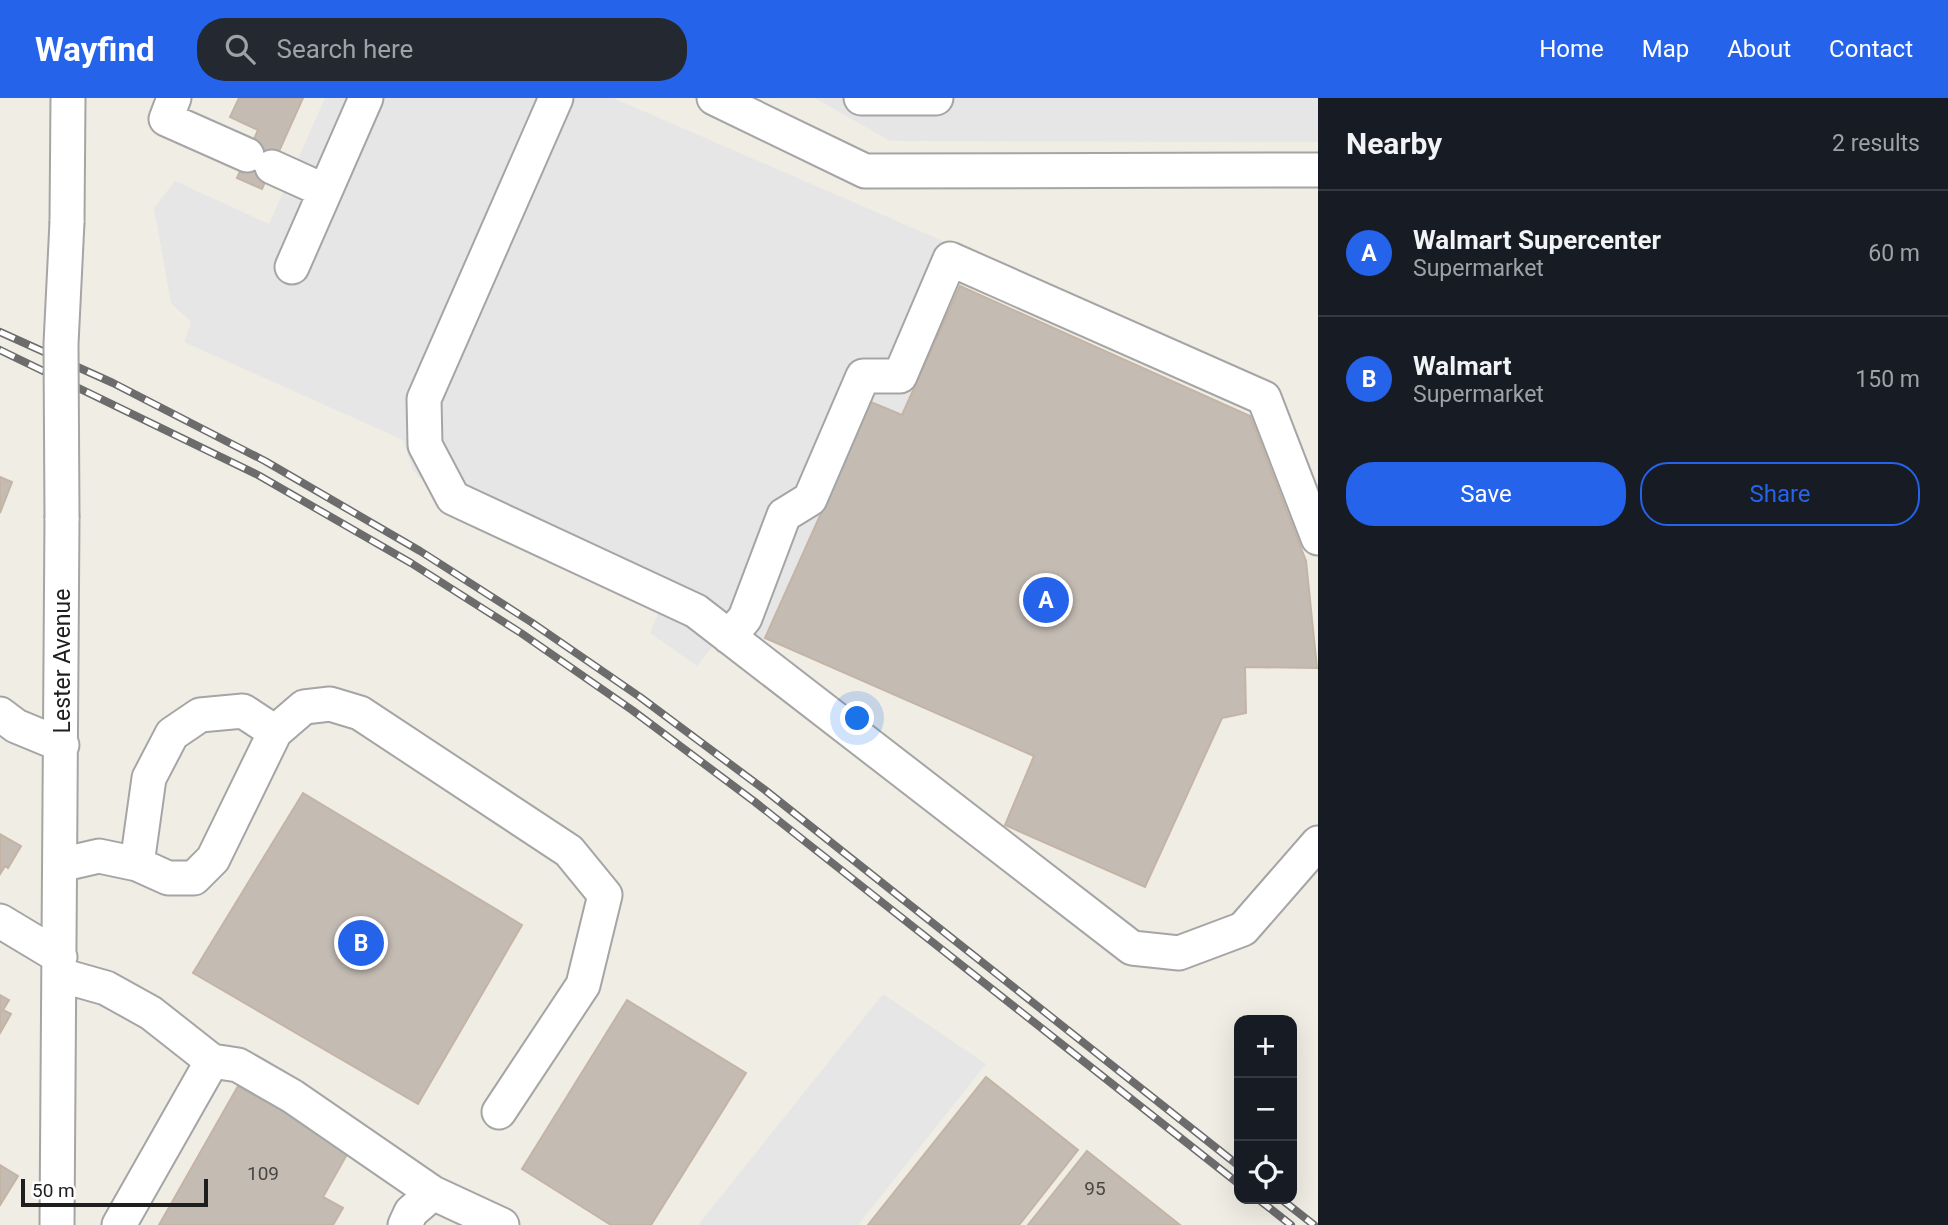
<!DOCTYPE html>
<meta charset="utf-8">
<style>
:root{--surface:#171b24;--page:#242831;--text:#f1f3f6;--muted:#9ea1a6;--line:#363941;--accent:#2563eb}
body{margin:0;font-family:Roboto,sans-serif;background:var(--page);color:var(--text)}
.controls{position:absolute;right:21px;bottom:21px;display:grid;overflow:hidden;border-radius:14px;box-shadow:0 7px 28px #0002}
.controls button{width:63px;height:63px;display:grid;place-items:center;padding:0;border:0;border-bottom:2px solid var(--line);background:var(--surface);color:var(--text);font:35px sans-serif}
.scale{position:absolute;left:21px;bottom:18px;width:187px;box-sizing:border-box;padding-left:7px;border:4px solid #1e1e1e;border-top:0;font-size:19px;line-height:24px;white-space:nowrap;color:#1e1e1e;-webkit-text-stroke:5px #fff;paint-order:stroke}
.you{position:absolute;left:858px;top:621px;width:24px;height:24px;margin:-18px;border:5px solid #fff;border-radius:50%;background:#1a73e8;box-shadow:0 0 0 10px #1a73e833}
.badge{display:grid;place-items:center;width:46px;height:46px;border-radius:50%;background:var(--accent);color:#fff;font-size:23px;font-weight:700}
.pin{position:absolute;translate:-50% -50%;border:4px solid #fff;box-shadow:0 2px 7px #0006}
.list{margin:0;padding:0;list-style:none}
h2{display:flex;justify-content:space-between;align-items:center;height:91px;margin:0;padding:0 28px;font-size:30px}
h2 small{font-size:23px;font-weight:400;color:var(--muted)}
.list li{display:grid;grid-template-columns:46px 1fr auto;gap:21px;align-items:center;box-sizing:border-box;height:126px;padding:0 28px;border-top:2px solid var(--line)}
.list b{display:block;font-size:26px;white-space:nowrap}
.list p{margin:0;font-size:23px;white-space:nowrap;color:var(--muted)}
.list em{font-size:23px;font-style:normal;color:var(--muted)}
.actions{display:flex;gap:14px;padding:21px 28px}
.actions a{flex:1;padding:16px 0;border:2px solid var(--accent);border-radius:28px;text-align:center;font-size:24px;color:var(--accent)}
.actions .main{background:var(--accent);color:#fff}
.icon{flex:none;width:38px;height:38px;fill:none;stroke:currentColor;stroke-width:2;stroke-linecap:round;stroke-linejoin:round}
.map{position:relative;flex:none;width:1318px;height:1127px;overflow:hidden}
header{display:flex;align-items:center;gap:42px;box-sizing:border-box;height:98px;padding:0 35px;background:var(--accent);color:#fff}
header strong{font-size:33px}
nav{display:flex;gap:38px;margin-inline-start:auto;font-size:24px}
.search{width:490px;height:63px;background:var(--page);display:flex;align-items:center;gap:18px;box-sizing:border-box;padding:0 24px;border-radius:28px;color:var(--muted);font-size:26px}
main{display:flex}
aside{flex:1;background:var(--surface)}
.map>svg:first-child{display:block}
.parking{fill:#e6e6e6}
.building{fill:#c4bcb3;stroke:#c3b4a5;stroke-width:2}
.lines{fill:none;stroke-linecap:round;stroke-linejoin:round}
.minor-casing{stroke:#a5a5a5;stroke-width:37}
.minor{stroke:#fff;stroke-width:33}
.rail-casing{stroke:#6c6c6c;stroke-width:8}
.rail{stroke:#fff;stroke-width:5;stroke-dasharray:16;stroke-linecap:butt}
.minor-bridge-casing{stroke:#a5a5a5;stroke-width:37;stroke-linecap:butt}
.minor-bridge{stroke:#fff;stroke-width:33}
.labels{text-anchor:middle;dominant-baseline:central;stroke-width:7;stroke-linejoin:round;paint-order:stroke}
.number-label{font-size:19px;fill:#484643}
.street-label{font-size:23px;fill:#1e1e1e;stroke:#fff}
</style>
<header>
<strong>Wayfind</strong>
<div class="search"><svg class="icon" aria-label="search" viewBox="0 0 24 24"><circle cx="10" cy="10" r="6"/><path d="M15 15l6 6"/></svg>Search here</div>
<nav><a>Home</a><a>Map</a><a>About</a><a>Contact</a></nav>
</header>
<main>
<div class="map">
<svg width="1318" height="1127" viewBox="0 0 1318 1127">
<rect width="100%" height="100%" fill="#f0ede4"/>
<!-- parking -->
<path class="parking" d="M325,0H613L975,157L902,317L871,304L765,540L741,572L713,548L697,568L650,535L659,513L487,436L446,409L413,372L403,342L184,244L191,224L171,205L154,110L175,83L269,126Z
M815,0H1318V44L890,43Z
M883,896L986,966L858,1127H698Z"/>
<!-- building -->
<path class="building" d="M239,0H303L262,91L237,80L258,32L230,19Z
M960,188L1250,318L1306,463L1317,570L1245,569L1246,615L1222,620L1145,789L1005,727L1034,658L765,540L871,304L902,317Z
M0,379L12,384L0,415Z
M303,695L522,827L418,1006L193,875Z
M0,736L21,748L8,770L5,768L0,776Z
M0,897L9,902L3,912L11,916L0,935Z
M627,902L746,975L651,1127H611L522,1071Z
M986,979L1078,1052L1019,1127H868Z
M238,988L350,1051L323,1099L343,1110L333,1127H159Z
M1087,1053L1180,1127H1028Z
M0,1067L18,1078L0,1107Z"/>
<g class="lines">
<!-- minor casing -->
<g class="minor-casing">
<path id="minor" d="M174,0L166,21L247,57
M556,0L424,301L425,347L453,400L696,513L1132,850L1179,855L1243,831L1318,745
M714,0L865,73L1318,72
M861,0H936
M272,69L325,93
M67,124L68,0
M292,169L366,0
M729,539L745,520L784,417L810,401L863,278H900L950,161L1264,300L1318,440
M0,616L16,628L62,647
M137,766L149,680L172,636L200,617L243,613L275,634
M60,767L99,758L137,766L168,780H194L213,761L275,634L304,609L330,606L360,615L569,753L605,797L583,887L499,1014
M0,823L60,859
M60,877L106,890L151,915L212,963L238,967L292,998L433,1095
M57,1127L62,420
M119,1127L212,963
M405,1127L411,1114L433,1095L502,1127"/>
</g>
<!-- minor -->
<use href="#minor" class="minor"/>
<!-- rail casing -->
<g class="rail-casing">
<path id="rail" d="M0,234L113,285L265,363L420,453L531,524L640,599L765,692L1239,1068
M0,252L258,377L411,465L521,535L632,612L755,704L1239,1086
M1258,1101L1291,1127
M1281,1101L1314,1127"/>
</g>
<!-- rail -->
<use href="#rail" class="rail"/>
<!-- minor-bridge casing -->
<g class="minor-bridge-casing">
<path id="minor-bridge" d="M62,420L61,246L67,124"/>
</g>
<!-- minor-bridge -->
<use href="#minor-bridge" class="minor-bridge"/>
</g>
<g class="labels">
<!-- number labels -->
<g class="number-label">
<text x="263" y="1075">109</text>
<text x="1095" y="1090">95</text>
</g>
<!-- street labels -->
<g class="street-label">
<text transform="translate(62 563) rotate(-90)">Lester Avenue</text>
</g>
</g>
</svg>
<div class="controls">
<button>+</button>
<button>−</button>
<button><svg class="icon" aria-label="locate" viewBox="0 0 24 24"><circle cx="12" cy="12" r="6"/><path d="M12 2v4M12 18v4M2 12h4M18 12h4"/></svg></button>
</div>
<div class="scale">50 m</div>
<div class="you"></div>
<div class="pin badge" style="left:1046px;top:502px">A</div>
<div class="pin badge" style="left:361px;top:845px">B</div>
</div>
<aside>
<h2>Nearby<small>2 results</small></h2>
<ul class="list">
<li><span class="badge">A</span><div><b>Walmart Supercenter</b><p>Supermarket</p></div><em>60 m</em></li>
<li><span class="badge">B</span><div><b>Walmart</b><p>Supermarket</p></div><em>150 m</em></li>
</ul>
<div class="actions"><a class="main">Save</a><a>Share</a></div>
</aside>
</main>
